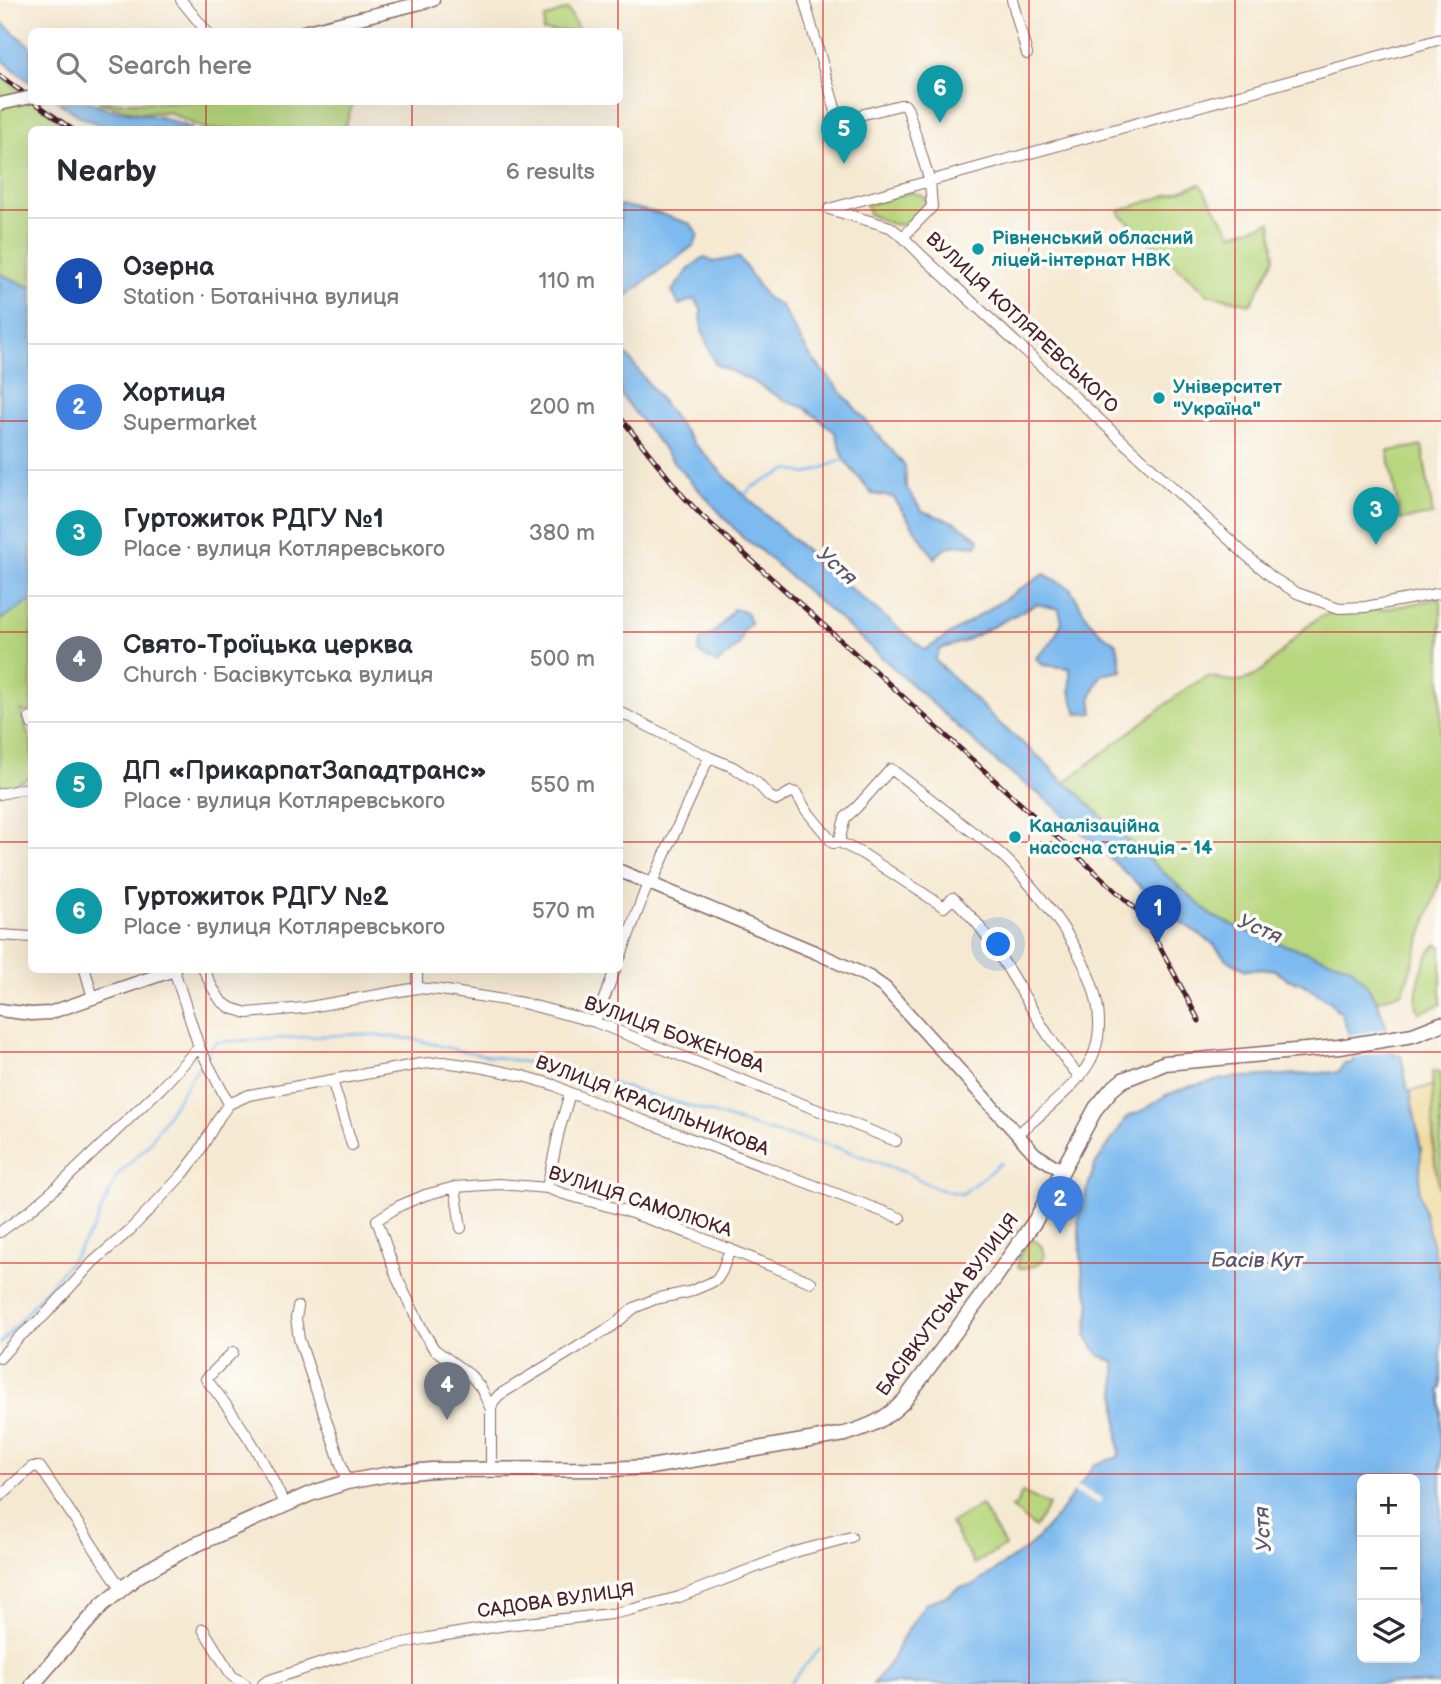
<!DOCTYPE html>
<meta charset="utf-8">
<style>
:root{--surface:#fff;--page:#f2f2f3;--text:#2b2b33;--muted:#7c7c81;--line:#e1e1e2;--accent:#d1495b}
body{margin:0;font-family:"Balsamiq Sans",sans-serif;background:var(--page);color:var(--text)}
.controls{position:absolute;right:21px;bottom:21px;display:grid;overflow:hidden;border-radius:10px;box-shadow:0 7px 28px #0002}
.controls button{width:63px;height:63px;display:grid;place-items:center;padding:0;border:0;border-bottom:2px solid var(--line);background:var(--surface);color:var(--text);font:35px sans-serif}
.you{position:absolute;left:999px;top:945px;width:24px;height:24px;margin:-18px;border:5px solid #fff;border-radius:50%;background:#1a73e8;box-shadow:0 0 0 10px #1a73e833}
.badge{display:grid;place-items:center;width:46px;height:46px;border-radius:50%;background:var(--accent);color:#fff;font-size:23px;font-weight:700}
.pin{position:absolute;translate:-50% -58px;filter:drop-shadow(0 2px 4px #0008)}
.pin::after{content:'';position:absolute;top:37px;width:24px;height:21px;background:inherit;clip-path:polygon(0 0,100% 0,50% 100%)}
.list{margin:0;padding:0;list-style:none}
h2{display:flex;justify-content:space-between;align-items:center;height:91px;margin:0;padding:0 28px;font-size:30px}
h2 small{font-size:23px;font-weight:400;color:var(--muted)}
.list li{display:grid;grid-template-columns:46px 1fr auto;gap:21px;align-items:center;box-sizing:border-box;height:126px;padding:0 28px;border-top:2px solid var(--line)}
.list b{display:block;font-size:26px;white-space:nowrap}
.list p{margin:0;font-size:23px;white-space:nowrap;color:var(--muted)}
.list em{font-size:23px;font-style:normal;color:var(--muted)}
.icon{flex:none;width:38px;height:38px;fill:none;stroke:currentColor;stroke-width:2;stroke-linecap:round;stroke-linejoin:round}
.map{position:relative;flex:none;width:1441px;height:1684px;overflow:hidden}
.search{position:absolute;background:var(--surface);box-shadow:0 7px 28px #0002;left:28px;top:28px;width:595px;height:77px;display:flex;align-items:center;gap:18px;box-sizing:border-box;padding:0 24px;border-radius:10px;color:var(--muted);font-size:26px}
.panel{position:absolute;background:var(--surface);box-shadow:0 7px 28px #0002;left:28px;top:126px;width:595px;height:847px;border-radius:10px}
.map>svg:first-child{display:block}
.green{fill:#b7d77e;stroke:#807b54;stroke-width:2}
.sand{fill:#eeda9e;stroke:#9c7c64;stroke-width:2}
.water{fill:#7bbaef;stroke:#626c8d;stroke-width:2;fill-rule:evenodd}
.pier{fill:#f5e9d2}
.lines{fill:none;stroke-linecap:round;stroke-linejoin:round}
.stream{stroke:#7bbaef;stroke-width:2.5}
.minor-casing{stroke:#866665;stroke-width:12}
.tertiary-casing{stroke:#866665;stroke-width:15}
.secondary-casing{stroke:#866665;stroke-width:15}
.primary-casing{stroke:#866665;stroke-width:17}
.minor{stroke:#fff;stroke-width:10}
.tertiary{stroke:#fff;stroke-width:12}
.secondary{stroke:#fff;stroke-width:12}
.primary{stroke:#fff;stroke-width:14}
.rail-casing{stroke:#4a1f2b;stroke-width:5}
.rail{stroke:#fdfcf7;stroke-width:2.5;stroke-dasharray:8;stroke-linecap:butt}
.secondary-bridge-casing{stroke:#866665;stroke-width:15;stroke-linecap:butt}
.secondary-bridge{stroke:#fff;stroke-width:12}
.grid{fill:none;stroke:#d62828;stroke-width:2;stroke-opacity:0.55}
.culture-dot{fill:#0f9aa8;stroke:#fdfcf7;stroke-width:2.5}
.labels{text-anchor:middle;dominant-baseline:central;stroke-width:7;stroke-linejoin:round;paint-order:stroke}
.culture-label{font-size:19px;font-weight:bold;fill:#0d838f;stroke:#fdfcf7;text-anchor:start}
.street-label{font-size:19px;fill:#4a1f2b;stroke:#fdfcf7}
.water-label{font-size:21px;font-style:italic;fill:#5b5570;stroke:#fdfcf7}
</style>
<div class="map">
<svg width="1441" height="1684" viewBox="0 0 1441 1684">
<rect width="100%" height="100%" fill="#fdfcf7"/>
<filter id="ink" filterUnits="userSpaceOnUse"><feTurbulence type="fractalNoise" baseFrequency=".0143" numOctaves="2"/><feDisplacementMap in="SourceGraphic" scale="14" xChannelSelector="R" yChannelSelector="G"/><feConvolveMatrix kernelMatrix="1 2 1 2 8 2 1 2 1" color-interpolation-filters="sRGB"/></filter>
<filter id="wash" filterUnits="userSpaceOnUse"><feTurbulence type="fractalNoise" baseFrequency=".00686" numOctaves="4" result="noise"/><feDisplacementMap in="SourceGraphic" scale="28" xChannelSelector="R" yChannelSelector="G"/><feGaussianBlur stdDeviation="1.57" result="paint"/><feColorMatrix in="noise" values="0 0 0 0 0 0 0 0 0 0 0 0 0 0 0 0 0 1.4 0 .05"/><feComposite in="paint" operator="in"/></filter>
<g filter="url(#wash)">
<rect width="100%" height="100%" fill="#f5e9d2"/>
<!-- green -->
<path class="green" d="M568,9L579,31H543L545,18Z
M0,76L73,129L32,130L31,714L20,710L31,743L32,776L15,785L0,787Z
M98,102H353L344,130L204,129L168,112L138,113Z
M1200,184L1232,234L1271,222L1275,258L1251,304L1208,294L1122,216L1119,211Z
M911,192C920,195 926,194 927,206C903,230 900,229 869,214L867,205Z
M1422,446L1433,515L1400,520L1388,451Z
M1441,598V877L1403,992L1377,1001L1363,980L1212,916L1107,822L1074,789L1064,783L1187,688L1208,676C1219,679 1229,682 1240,681C1267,678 1293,632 1319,618C1335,608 1359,612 1377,610C1399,607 1420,602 1441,598Z
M1437,944L1441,946V1004L1419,1013C1411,998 1424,954 1437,944Z
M1432,1071L1441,1073V1195C1431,1152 1434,1115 1432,1071Z
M1030,1240C1039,1240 1042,1247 1045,1255C1041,1265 1030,1269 1019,1268C1015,1258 1025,1248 1030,1240Z
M1022,1492L1049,1505L1035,1528L1012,1508L1013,1506H1016Z
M981,1505L1005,1546L974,1564L950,1523Z"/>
<!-- sand -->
<path class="sand" d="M1433,1086V1149L1436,1172L1441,1195V1281L1419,1192L1421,1150L1410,1091Z"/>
<!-- water -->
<path class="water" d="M0,21L31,47V83L0,58Z
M58,102H91L108,109L160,117L193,129H111L81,117Z
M620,205L661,214L691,224L698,235L694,245L621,300Z
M704,257L713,262L739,257L766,297L781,306L810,356L905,466L906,487L922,511L956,523L979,539L977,546C961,544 944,543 935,559L893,497L872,494L845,461L835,432L805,408L786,401L750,380L715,364L702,330L701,309L694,299L679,305L672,291L690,268Z
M0,274L32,288L31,601L0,620Z
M620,346L695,445C711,459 724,477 740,491C799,547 862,598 925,650L1044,574L1070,588L1089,621L1102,634L1117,644L1122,671L1101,675L1091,697L1093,713L1077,714L1070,691V668L1043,665L1036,658L1052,642L1062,622L1059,609L1036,604L963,642L940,649L935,660L1000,724L1046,763L1064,783L1074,789L1107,822L1212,916L1258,936L1351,967L1363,980L1377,1001L1387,1028L1392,1051L1395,1056L1401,1055L1408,1091H1410L1421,1150L1419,1192L1441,1281V1389L1439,1390L1441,1395V1684H873L892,1660L901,1640L926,1603L949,1595L958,1588L974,1585L1030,1546L1058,1515L1095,1464L1119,1457L1115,1363L1099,1355L1086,1335L1090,1302L1083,1280L1078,1218L1095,1165L1127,1117L1144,1110L1166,1095L1191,1086L1228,1078L1338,1072L1344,1064L1352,1063C1356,1049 1345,1024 1340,1010L1337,1011L1332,1003L1301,983L1287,979L1273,969L1246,970L1227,960L1211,942L1173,917L1052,804L1000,765L844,623L755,546L743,538L677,466L620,394ZM1362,1479H1415V1658H1362Z
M733,609L746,612L751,624L744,629L739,645L717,664L698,652L700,641C716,633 724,623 733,609Z"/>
<!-- pier -->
<path class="pier" d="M1390,1028L1394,1050L1350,1058L1345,1036Z
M1078,1486L1102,1498L1099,1504L1073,1492Z"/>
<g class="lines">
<!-- stream -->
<path class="stream" d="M744,495L754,486L790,469L807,474L845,459
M208,1052L215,1042L359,1034L413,1039L457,1050L524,1062L587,1074L616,1085L693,1107L768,1131L833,1146L907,1173L938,1189L962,1194L1001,1163
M0,1344L72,1259L93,1229L117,1176L148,1145L199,1066
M789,1684L820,1649"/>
</g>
</g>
<g filter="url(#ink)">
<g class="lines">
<!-- minor casing -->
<g class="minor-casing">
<path id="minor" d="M181,0L207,32
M804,0L837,115L840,118H848L900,105H905L908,110L930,182L932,207L903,237L922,256L1246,555L1273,578L1297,593L1339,608L1365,607L1441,593
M1012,0L1027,54
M903,237L890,227L829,209L1441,39
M620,712L709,757L733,767L757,783L770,797L777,800L791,792L796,793L806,810L833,843L839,842L845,818L857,807L891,769C915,787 939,805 962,824C978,836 994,847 1008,861C1050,904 1116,986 1095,1050C1086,1080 1040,1114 1017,1135
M32,719L30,718L32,724
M0,794L32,787
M839,842L863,854L944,907L953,898C961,906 969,914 976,922C1015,971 1038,1031 1080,1077
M651,885L709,757
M0,935L32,937
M620,958L648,883
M85,970L93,998
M174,970L199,1047L229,1104
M204,970L212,987L221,1001L231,1008L247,1013L304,1008L417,988L441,990L523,1003L595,1022L896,1141
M417,970V988
M595,1022L615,970
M332,1080L352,1145
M455,1187L461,1228
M547,1188L559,1131L570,1093
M0,1232L29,1211L64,1181L161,1088L199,1047
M298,1307L296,1318L299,1339L347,1482
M233,1352L206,1379C239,1420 263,1457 285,1506
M0,1358L18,1338L44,1316L93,1262L130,1230L183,1174L196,1157L220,1116L229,1104L249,1095L420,1064L444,1062L479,1067L523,1076L554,1085L570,1093L900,1218
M491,1409L481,1388L470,1375L434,1349L423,1331L397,1278L377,1220L399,1206L425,1195L455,1187L499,1184L547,1188L564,1194L626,1211L694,1235L811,1282
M491,1469V1409L493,1402L499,1395L614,1325L634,1308L655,1299L689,1292L710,1283L717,1279L722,1271L730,1249
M0,1496L32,1467H40L121,1588
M203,1629L232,1676L245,1684
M263,1684L267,1681L325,1662L361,1652L428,1638L506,1625L611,1614L630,1610L679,1597L795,1552L851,1537"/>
</g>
<!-- tertiary casing -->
<g class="tertiary-casing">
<path id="tertiary" d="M620,871L817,953L869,977L885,988L1035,1154L1061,1170
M0,1010L31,1014L49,1013L174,970"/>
</g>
<!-- secondary casing -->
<g class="secondary-casing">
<path id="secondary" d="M303,32L433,0"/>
</g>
<!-- primary casing -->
<g class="primary-casing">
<path id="primary" d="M33,1684L102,1605L139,1575L188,1548L310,1494L347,1482L390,1474L432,1470L609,1469L650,1467L845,1434C871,1426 885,1420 904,1401L994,1279L1035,1221L1096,1108L1111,1090L1123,1080L1165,1063L1339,1047L1413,1035L1441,1024"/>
</g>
<!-- minor -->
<use href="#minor" class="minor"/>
<!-- tertiary -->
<use href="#tertiary" class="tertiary"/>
<!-- secondary -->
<use href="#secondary" class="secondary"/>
<!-- primary -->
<use href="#primary" class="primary"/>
<!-- rail casing -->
<g class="rail-casing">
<path id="rail" d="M0,76L32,99
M34,102L73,130
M620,417L683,496L701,515L886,681L1138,911L1158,943L1199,1021"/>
</g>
<!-- rail -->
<use href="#rail" class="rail"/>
<!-- secondary-bridge casing -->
<g class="secondary-bridge-casing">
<path id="secondary-bridge" d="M0,104L32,97"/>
</g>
<!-- secondary-bridge -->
<use href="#secondary-bridge" class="secondary-bridge"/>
</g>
</g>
<!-- grid -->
<path class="grid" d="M206,0V32M412,0V32M618,0V32M823,0V1684M1029,0V1684M1235,0V1684M206,102V130M412,102V130M618,102V130M0,210H32M620,210H1441M0,421H32M620,421H1441M0,632H32M620,632H1441M0,842H32M620,842H1441M206,970V1684M412,970V1684M618,970V1684M0,1052H1441M0,1263H1441M0,1474H1441"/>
<!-- markers -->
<g class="culture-dot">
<circle cx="978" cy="249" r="7"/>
<circle cx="1159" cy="398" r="7"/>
<circle cx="1015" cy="837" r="7"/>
</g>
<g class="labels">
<!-- culture labels -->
<g class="culture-label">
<text x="992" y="238">Рівненський обласний<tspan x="992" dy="22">ліцей-інтернат НВК</tspan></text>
<text x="1173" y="387">Університет<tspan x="1173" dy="22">"Україна"</tspan></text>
<text x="1029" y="826">Каналізаційна<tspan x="1029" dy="22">насосна станція - 14</tspan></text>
</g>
<!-- street labels -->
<g class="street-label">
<text transform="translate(1022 323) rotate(43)">ВУЛИЦЯ КОТЛЯРЕВСЬКОГО</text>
<text transform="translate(674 1035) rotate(20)">ВУЛИЦЯ БОЖЕНОВА</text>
<text transform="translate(652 1106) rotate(21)">ВУЛИЦЯ КРАСИЛЬНИКОВА</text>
<text transform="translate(640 1202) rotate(18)">ВУЛИЦЯ САМОЛЮКА</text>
<text transform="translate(948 1305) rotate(-53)">БАСІВКУТСЬКА ВУЛИЦЯ</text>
<text transform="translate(556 1601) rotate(-8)">САДОВА ВУЛИЦЯ</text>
</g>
<!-- water labels -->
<g class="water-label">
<text transform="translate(837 566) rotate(42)">Устя</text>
<text transform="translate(1260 929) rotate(23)">Устя</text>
<text x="1257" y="1260">Басів Кут</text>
<text transform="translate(1263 1529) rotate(-94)">Устя</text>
</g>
</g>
</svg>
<div class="controls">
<button>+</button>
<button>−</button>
<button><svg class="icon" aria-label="layers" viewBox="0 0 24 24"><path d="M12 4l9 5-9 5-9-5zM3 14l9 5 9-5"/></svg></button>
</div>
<div class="you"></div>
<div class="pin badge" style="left:1158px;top:943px;background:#1a4fb4">1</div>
<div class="pin badge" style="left:1060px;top:1234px;background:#3f7fe0">2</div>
<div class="pin badge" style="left:1376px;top:545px;background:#0f9aa8">3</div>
<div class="pin badge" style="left:447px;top:1420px;background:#6b7280">4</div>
<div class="pin badge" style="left:844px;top:164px;background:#0f9aa8">5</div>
<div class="pin badge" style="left:940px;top:123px;background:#0f9aa8">6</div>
<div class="search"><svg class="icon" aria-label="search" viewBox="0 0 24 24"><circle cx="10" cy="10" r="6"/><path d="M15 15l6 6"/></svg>Search here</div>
<section class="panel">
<h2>Nearby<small>6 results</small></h2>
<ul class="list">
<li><span class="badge" style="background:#1a4fb4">1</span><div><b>Озерна</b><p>Station · Ботанічна вулиця</p></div><em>110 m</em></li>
<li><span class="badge" style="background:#3f7fe0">2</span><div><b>Хортиця</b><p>Supermarket</p></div><em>200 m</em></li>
<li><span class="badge" style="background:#0f9aa8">3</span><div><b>Гуртожиток РДГУ №1</b><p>Place · вулиця Котляревського</p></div><em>380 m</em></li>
<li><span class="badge" style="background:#6b7280">4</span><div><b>Свято-Троїцька церква</b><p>Church · Басівкутська вулиця</p></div><em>500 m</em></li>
<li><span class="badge" style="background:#0f9aa8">5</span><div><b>ДП «ПрикарпатЗападтранс»</b><p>Place · вулиця Котляревського</p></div><em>550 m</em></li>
<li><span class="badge" style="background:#0f9aa8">6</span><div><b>Гуртожиток РДГУ №2</b><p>Place · вулиця Котляревського</p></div><em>570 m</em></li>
</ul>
</section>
</div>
